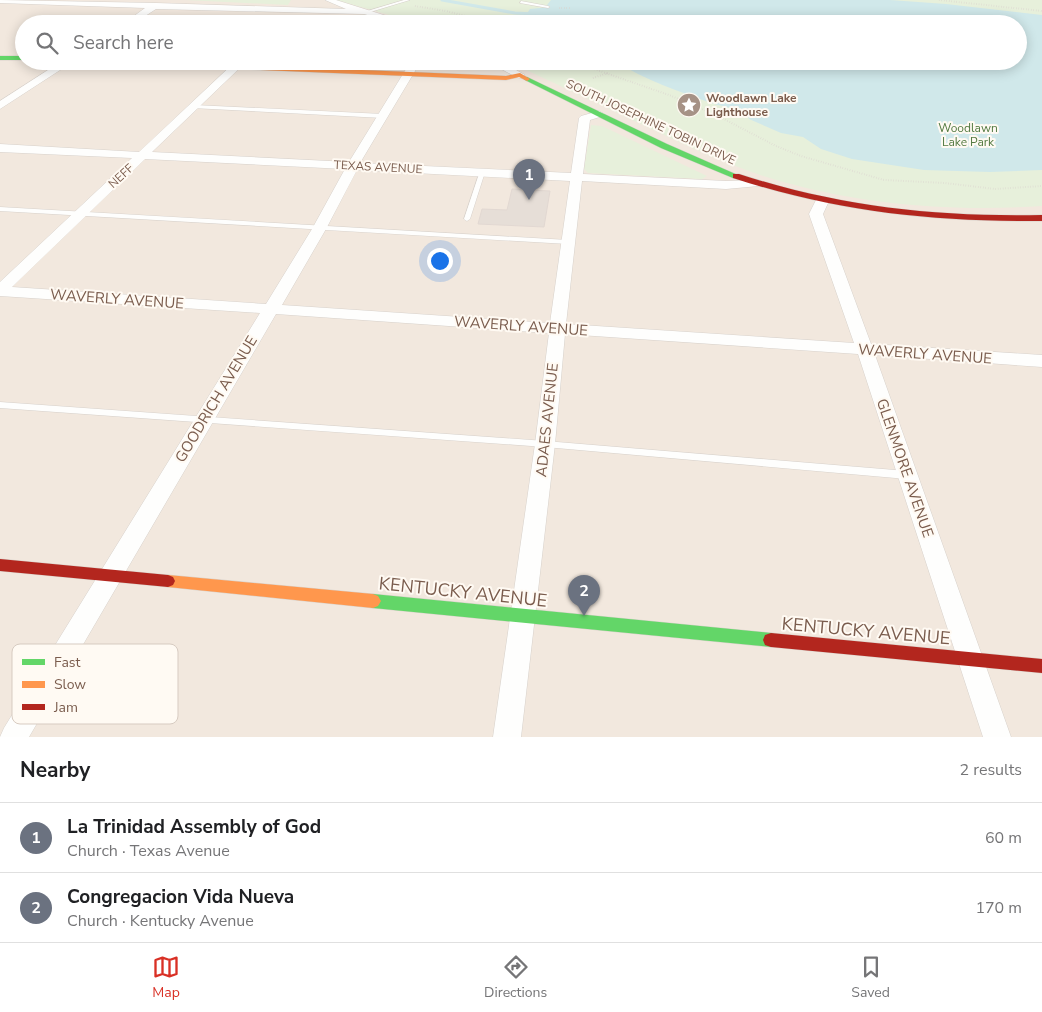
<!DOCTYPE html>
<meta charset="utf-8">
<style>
:root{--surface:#fff;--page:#f2f2f2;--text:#202124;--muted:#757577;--line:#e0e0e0;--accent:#d93025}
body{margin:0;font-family:"Nunito Sans",sans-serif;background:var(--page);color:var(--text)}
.you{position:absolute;left:439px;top:260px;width:18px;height:18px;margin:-12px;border:4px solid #fff;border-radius:50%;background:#1a73e8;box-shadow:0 0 0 8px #1a73e833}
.badge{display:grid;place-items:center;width:32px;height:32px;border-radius:50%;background:var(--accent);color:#fff;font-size:16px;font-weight:700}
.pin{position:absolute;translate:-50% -41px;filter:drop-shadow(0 1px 2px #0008)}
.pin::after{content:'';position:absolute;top:26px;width:18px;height:15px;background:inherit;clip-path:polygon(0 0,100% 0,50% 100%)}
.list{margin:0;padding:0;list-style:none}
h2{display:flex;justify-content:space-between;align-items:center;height:65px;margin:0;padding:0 20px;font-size:21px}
h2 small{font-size:16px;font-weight:400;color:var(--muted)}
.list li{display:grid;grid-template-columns:32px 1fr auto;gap:15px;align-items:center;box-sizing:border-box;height:70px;padding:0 20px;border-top:1px solid var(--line)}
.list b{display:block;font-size:19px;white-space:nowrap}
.list p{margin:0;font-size:16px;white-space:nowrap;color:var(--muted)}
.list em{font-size:16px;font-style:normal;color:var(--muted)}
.icon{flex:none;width:28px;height:28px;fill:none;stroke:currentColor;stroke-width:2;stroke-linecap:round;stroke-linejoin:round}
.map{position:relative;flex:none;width:1042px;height:737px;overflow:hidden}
.search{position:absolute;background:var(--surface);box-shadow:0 2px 12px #0003;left:15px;right:15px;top:15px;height:55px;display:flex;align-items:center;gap:12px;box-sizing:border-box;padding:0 18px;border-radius:28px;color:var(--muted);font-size:19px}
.sheet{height:205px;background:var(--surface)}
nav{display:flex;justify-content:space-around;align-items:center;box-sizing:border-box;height:70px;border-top:1px solid var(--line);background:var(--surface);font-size:14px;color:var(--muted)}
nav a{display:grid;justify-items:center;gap:2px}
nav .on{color:var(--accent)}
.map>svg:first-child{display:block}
.residential{fill:#f2e8de;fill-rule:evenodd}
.green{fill:#e7f0db}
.water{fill:#d0e8ea}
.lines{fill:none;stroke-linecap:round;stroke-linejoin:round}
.stream{stroke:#d0e8ea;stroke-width:3}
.building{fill:#e6ded7;stroke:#e2d8d2}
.lane-casing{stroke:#d7d1cb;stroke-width:1}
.street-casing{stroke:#d7d1cb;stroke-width:1}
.fast-casing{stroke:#d9d2cb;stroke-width:1}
.slow-casing{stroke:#d9d2cb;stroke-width:1}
.jam-casing{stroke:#d9d2cb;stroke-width:1}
.path{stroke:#dcd5d0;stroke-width:2;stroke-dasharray:0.5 2;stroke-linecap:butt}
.lane{fill:#fefefd;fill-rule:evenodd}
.street{fill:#fefefd;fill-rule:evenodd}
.fast{fill:#63d668;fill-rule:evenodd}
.slow{fill:#ff974d;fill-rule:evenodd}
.jam{fill:#b3261e;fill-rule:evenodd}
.labels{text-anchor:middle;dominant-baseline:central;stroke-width:4;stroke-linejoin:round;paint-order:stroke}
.far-poi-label{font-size:12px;font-weight:bold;fill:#7a5c4d;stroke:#fffaf3;text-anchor:start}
.far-street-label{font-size:12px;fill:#7a5c4d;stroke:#fffaf3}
.far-park-label{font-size:12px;fill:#537a41;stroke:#fffaf3}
.street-label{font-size:15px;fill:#7a5c4d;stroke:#fffaf3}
.near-street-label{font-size:18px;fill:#7a5c4d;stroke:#fffaf3}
.key{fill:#fffaf3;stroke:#d7cbc1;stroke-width:1}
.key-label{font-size:14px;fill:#7a5c4d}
</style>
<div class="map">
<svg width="1042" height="737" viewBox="0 0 1042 737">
<rect width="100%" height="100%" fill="#f9f5f0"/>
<!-- residential -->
<path class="residential" d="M0,0H1042V737H0ZM24,24H1018V61H24Z"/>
<!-- green -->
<path class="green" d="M185,0H291L288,5Z
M336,0H1042V206C952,212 860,205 773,179C723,164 677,141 630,119C589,99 548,80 507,61H1018V24H421Z
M591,125L602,126L707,176L702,179L588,173L584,169Z"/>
<!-- water -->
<path class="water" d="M551,0H890L946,4L1042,15V170L990,172L924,170L852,159L821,149L803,137L781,133L749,119L747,114C735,108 724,107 711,103C678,91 645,80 615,61H1018V24H537L534,19L526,15L530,9L550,7L547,5Z"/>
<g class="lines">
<!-- stream -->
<path class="stream" d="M442,0L515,13L534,14
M540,64L552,61"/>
</g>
<!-- building -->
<path class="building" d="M512,189L550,191L544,227L478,224L482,209L507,210Z"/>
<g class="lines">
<!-- lane casing -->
<g class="lane-casing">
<path id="lane" d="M404,0H410L367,13L364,12Z
M521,1L548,6L550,7L548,8L520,3Z
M194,105L383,114L386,116L383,118L192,108V106Z
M480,171L485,172L470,219L467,221L465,220L464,219Z
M0,207L568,240L572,242L568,244L0,211Z
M0,402L545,441L907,471L911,472L912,475L911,478L907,479L545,447L0,408Z"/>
</g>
<!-- street casing -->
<g class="street-casing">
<path id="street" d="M0,0L156,3L346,9L325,0H336L412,24H398L364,14L156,9L133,24H123L145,8L0,3Z
M62,61H74L0,109V101Z
M236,61H247L152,152L349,162L411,61H421L360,163L571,173L579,118L581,116L599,111L604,114L603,116L590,120L583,174L726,181L759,180L761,183L759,186L726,189L582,181L566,324L854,343L809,214L817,198L822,197L829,201L823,214L871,344L1042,355V367L875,355L1011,737H983L858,354L565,334L555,444L521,737H493L535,444L549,333L276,314L29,737H0L4,728L260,313L0,296V282L132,158L0,152V144L139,152ZM145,159L345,169L312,229L266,304L12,287ZM357,170L570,181L550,323L282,305L326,229Z
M487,61H500L525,75L520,78L516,77Z"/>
</g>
<!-- fast casing -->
<g class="fast-casing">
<path id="fast" d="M0,56H24V60H0Z
M527,77L667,144L740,176L733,178L661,148L525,80L524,79Z
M373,594L771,633L777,635L779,640L777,645L771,647L373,608L368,606L365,601L368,596Z"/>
</g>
<!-- slow casing -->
<g class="slow-casing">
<path id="slow" d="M90,61H144L506,76L520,73L530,79L527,81L519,77L506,80L93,63Z
M168,575L373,594L378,596L381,601L378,606L373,608L168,587L163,585L161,581L163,577Z"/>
</g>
<!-- jam casing -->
<g class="jam-casing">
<path id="jam" d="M733,174H739C841,207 935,217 1042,215V221C932,222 838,212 733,178Z
M0,559L168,575L173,577L175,581L173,585L168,587L0,571Z
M771,633L1042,659V673L771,647L765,645L763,640L765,635Z"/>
</g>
<!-- path -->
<path class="path" d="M939,0L1042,11
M415,6L446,11L496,24
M559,8H570
M571,61L669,95L714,114L776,146L801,156L884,180L945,183L995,189L1042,186
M593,78L608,73"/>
<!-- lane -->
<use href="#lane" class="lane"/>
<!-- street -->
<use href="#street" class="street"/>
<!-- fast -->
<use href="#fast" class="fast"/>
<!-- slow -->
<use href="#slow" class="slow"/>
<!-- jam -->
<use href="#jam" class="jam"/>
</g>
<!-- icons -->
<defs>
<g id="sight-disc" transform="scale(1.25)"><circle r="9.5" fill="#a69286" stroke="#fffaf3"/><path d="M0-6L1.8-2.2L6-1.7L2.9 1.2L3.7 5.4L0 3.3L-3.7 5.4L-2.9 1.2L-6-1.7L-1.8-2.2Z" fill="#fff"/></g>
</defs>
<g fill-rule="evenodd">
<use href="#sight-disc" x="689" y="105"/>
</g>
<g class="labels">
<!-- far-poi labels -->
<g class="far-poi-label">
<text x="706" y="98">Woodlawn Lake<tspan x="706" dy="14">Lighthouse</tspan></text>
</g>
<!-- far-street labels -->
<g class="far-street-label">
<text transform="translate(651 122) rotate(25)">SOUTH JOSEPHINE TOBIN DRIVE</text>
<text transform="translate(378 167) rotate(3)">TEXAS AVENUE</text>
<text transform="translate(121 176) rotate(-43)">NEFF</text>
</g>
<!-- far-park labels -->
<g class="far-park-label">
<text x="968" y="128">Woodlawn<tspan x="968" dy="14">Lake Park</tspan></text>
</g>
<!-- street labels -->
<g class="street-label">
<text transform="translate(117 299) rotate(4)">WAVERLY AVENUE</text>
<text transform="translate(521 326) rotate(4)">WAVERLY AVENUE</text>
<text transform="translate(925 354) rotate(4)">WAVERLY AVENUE</text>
<text transform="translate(216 399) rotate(-59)">GOODRICH AVENUE</text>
<text transform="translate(547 420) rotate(-84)">ADAES AVENUE</text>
<text transform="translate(905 468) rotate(71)">GLENMORE AVENUE</text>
</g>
<!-- near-street labels -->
<g class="near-street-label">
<text transform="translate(463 592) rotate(6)">KENTUCKY AVENUE</text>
<text transform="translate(866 631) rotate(5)">KENTUCKY AVENUE</text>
</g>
</g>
<!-- legend -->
<rect x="12" y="644" width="166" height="80" rx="8" class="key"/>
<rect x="22" y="659" width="23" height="6" fill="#63d668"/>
<rect x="22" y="681" width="23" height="7" fill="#ff974d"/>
<rect x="22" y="704" width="23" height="6" fill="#b3261e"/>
<g class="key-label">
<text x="54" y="667">Fast</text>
<text x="54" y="689">Slow</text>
<text x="54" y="712">Jam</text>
</g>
</svg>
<div class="you"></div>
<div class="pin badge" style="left:529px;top:200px;background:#6b7280">1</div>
<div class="pin badge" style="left:584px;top:616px;background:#6b7280">2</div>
<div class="search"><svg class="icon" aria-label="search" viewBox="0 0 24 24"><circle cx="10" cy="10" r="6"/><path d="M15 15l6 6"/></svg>Search here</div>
</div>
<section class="sheet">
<h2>Nearby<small>2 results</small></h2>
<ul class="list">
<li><span class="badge" style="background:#6b7280">1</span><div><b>La Trinidad Assembly of God</b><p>Church · Texas Avenue</p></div><em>60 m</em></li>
<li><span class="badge" style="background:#6b7280">2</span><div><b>Congregacion Vida Nueva</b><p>Church · Kentucky Avenue</p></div><em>170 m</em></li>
</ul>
</section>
<nav>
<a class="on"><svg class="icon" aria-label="map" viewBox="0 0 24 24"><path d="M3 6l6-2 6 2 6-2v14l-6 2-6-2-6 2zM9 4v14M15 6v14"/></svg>Map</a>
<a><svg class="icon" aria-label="directions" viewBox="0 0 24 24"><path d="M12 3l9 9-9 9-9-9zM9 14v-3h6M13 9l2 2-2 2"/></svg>Directions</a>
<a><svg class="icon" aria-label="saved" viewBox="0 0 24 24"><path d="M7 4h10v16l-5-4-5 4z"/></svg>Saved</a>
</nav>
